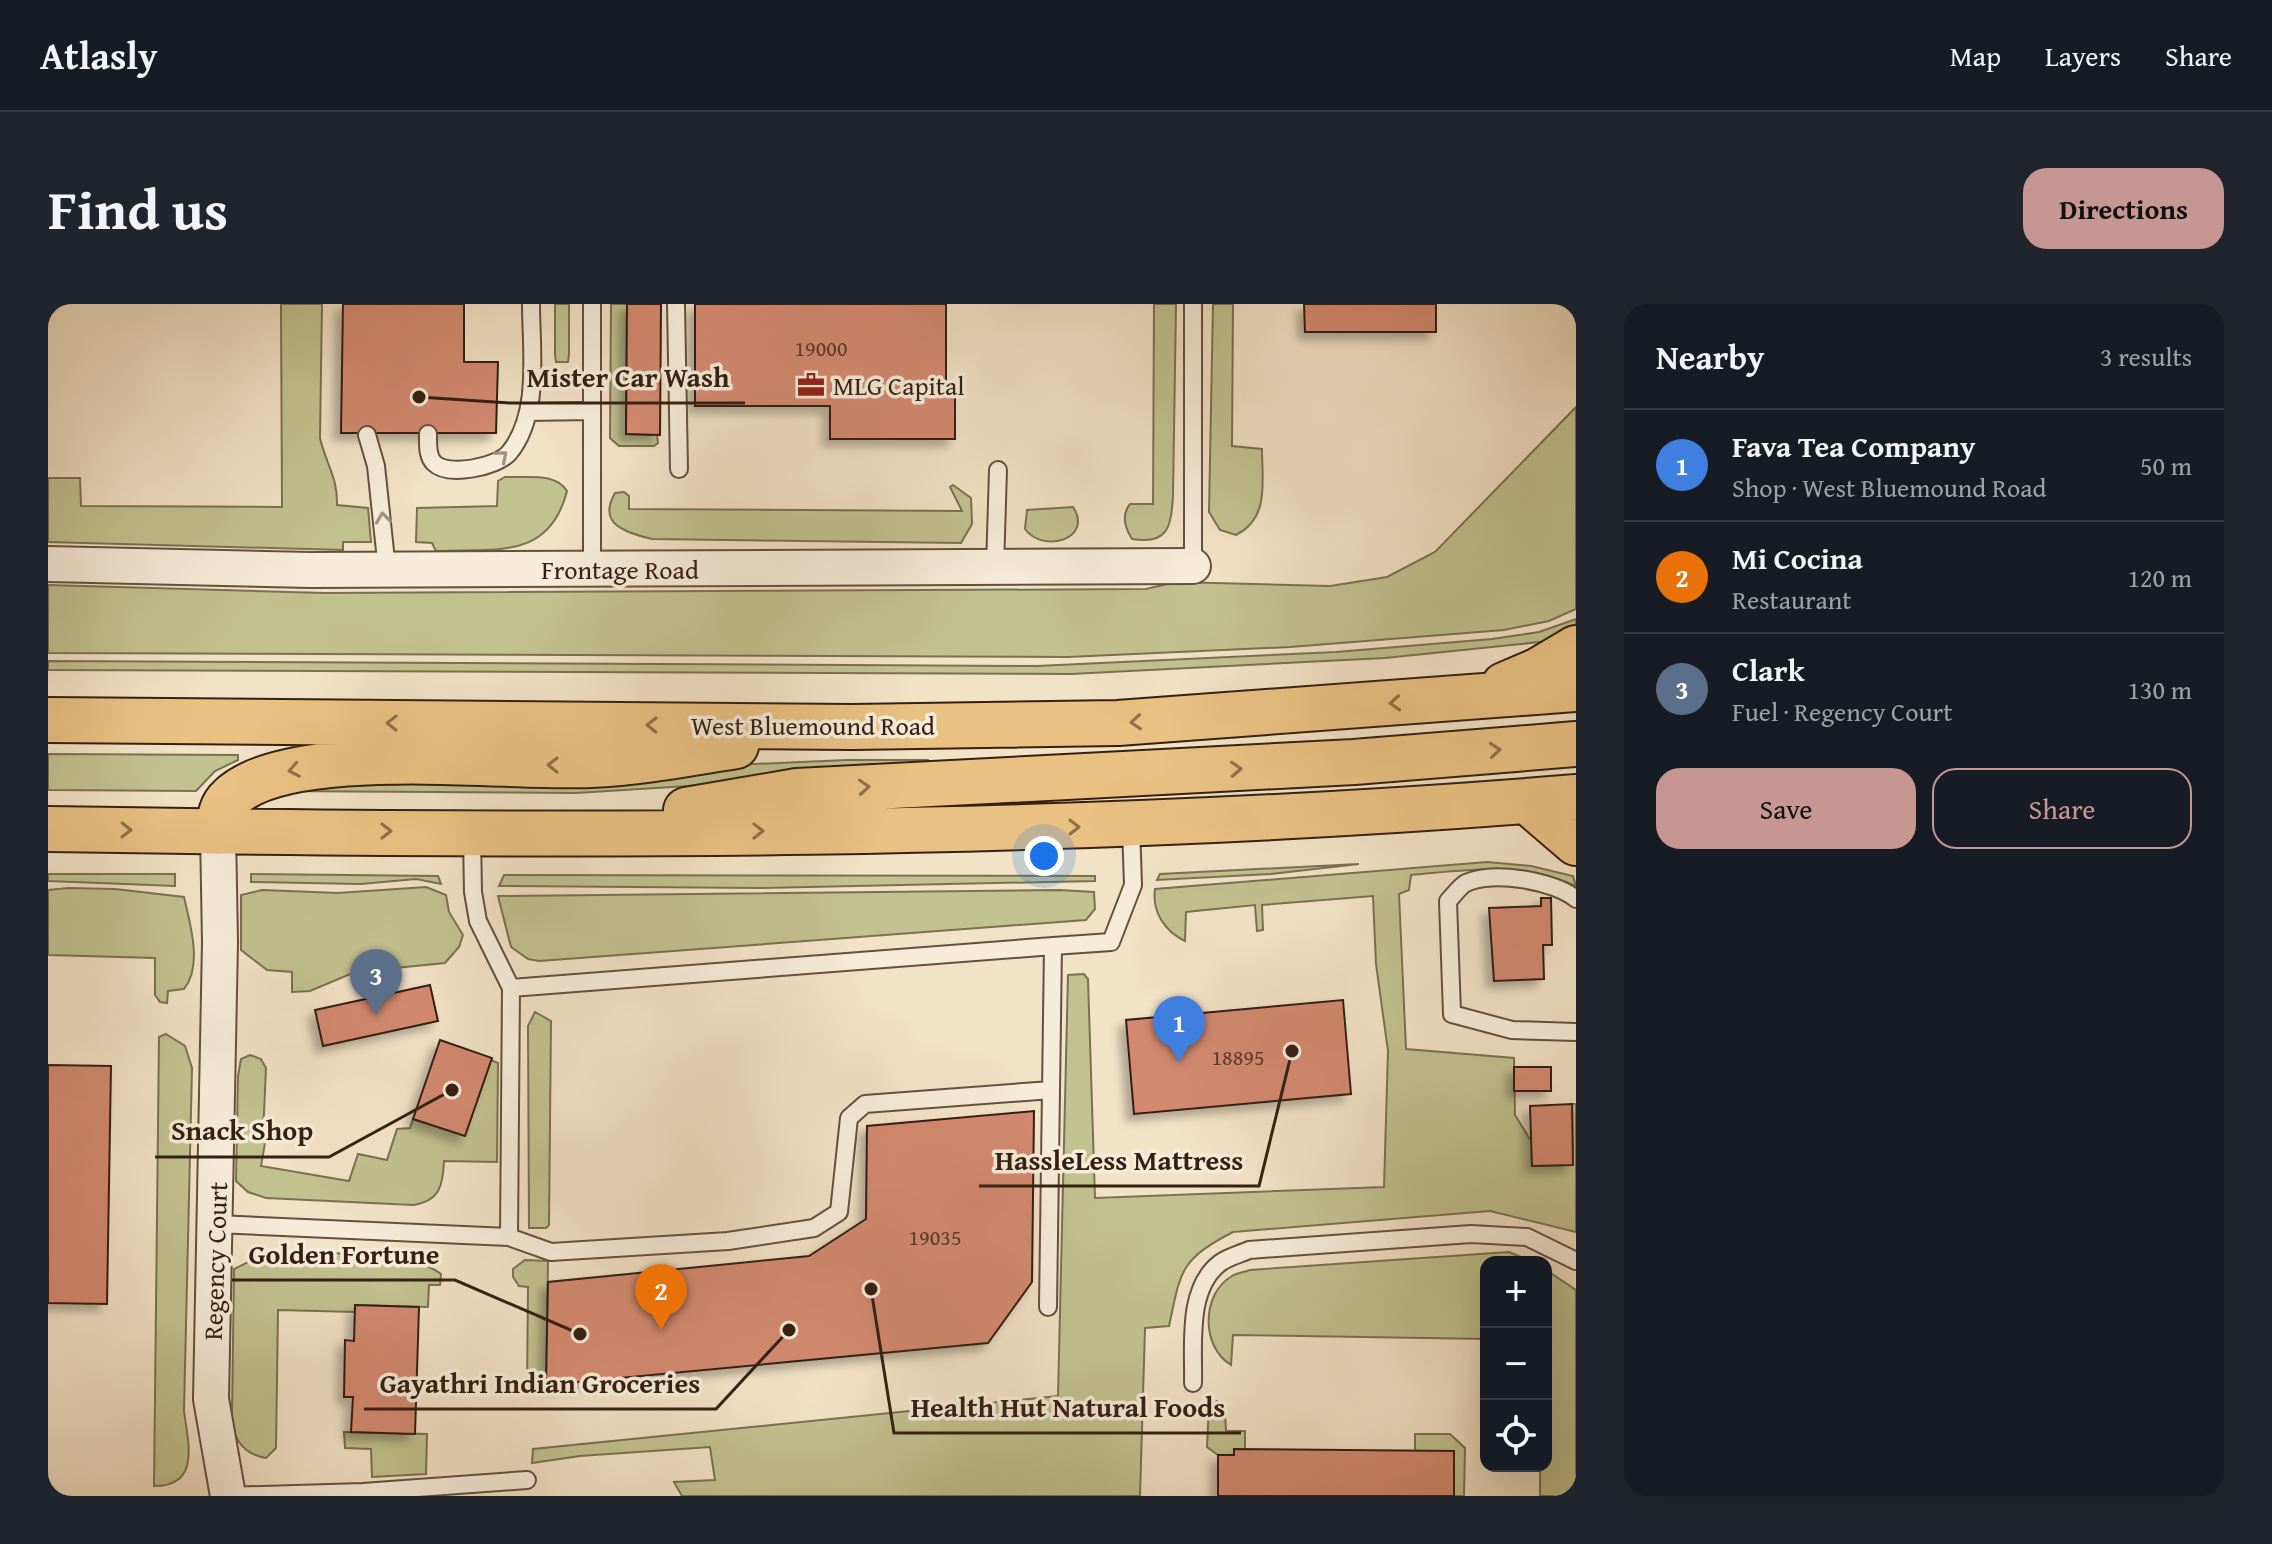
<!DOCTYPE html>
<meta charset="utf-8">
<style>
:root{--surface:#171b24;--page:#20242c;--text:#f1f3f6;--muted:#9ea1a6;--line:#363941;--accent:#c59692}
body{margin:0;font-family:"Gentium Book Plus",serif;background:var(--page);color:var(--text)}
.controls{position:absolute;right:24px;bottom:24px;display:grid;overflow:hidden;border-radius:16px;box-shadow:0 8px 32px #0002}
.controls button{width:72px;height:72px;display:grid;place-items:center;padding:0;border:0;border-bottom:2px solid var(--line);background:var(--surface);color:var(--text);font:40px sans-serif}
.you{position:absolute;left:996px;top:552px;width:28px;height:28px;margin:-20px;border:6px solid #fff;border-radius:50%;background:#1a73e8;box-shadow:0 0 0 12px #1a73e833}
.badge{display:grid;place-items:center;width:52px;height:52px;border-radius:50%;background:var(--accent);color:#fff;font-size:26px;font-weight:700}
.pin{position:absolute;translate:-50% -66px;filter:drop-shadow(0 2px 4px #0008)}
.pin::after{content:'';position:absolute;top:42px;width:28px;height:24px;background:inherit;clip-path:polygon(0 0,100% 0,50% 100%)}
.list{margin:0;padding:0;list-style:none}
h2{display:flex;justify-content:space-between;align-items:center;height:104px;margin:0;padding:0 32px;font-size:34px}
h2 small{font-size:26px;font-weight:400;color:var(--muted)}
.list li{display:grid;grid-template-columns:52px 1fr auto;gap:24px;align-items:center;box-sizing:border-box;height:112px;padding:0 32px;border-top:2px solid var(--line)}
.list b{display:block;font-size:30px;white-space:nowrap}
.list p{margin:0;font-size:26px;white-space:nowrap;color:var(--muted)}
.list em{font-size:26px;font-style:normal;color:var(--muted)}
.actions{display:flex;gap:16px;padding:24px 32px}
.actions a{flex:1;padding:18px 0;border:2px solid var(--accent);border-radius:24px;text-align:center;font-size:28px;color:var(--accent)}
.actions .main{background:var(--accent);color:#111}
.icon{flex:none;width:44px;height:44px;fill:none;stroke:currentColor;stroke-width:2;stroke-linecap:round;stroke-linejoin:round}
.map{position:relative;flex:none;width:1528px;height:1192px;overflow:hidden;border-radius:24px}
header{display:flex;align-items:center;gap:48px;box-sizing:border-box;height:112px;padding:0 40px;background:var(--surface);border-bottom:2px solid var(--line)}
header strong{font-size:38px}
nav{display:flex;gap:44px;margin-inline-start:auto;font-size:28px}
.intro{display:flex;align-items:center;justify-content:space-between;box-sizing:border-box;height:192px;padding:0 48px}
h1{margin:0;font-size:56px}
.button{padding:20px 36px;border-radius:24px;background:var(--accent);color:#111;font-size:28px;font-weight:700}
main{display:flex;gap:48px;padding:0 48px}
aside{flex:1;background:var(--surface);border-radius:24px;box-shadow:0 8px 32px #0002}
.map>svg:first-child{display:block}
.green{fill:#c2c190;stroke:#7b7051;stroke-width:2}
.building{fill:#d28970;stroke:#341f12;stroke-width:2;filter:url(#shadow)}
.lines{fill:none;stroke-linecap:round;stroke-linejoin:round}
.service-casing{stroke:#64503f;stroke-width:20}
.minor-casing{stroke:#64503f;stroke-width:38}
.primary-casing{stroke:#341f12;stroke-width:48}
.service{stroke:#f7ecda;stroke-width:16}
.minor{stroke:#f7ecda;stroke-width:34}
.primary{stroke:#e9c183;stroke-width:44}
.oneway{stroke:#9f9080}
.oneway2{stroke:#8e704a}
.labels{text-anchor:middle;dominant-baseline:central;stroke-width:7;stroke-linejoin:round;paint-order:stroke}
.number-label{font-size:22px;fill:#5c3a2a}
.poi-label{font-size:26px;fill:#341f12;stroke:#f7ecda;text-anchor:start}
.street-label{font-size:26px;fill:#341f12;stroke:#f7ecda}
.leader{fill:none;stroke:#341f12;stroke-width:3}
.callout-dot{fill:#341f12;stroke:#f7ecda;stroke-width:3}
.callout-label{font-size:28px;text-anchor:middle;font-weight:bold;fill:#341f12;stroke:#f7ecda;stroke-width:7;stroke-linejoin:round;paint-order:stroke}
</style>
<header>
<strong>Atlasly</strong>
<nav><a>Map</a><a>Layers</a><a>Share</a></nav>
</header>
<div class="intro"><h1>Find us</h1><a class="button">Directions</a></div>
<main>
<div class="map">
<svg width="1528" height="1192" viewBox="0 0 1528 1192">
<defs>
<filter id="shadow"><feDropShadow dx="-7" dy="7" stdDeviation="4" flood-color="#0004"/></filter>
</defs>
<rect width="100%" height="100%" fill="#f2e2c6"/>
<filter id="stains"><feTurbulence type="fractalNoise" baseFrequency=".0025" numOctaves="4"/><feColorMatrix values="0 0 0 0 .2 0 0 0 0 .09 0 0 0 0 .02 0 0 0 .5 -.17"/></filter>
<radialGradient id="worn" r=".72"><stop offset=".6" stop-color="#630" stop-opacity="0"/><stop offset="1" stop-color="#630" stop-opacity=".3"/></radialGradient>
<!-- green -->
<path class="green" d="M233,0H274L272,134C278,160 290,174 289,201L320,204L323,238H295V246L0,238V174H32L33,202L234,203Z
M507,0H521V50L520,58H508L507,51Z
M563,0H579L578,130L609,131L610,139L606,142H571L562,134Z
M1106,0H1128L1125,192C1123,223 1120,241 1084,235C1077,224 1073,211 1082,200H1105Z
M1165,0H1185L1184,142L1214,145C1214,177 1222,214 1188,231L1172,226L1161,208Z
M1528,103V305L1501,317L1456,326L1242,343L1020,353L0,349V281L276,289L1098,285L1128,278L1282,282L1339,273L1387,248Z
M457,173C479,174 507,168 519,187C501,257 447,244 388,247L384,239L368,238L369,204L449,202L450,177Z
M905,181L923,194L924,220L913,239L604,235C581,229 548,222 567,189L576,188L581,192V205L914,207L902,183Z
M1025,203C1046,235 995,250 977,225L979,206Z
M1528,315V327L1511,336L1337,354L1023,370L0,366V357L989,362L1288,348L1444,335L1491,328Z
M0,450L190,451V456L167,467L148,487L0,486Z
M799,456H880V467L528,489L226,487V481Z
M1439,558L1483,562L1525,572L1528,582C1473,557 1422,566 1363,571L1361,586L1351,590L1358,745L1466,754L1467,811L1483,837L1484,862L1525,861L1524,800H1528V928L1442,907L1185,928C1131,956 1133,967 1121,1022L1097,1024L1092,1192H634L626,1178L667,1176L662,1143L532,1152L484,1159L485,1145L1010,1092L1020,671L1036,670L1040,675L1047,894L1336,883L1340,747L1328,660L1325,592L1214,601L1215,626L1209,627L1207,601L1138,608L1137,637C1116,627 1104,607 1107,585Z
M1311,560L1223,570L1109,576L1112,570Z
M0,570H127V582L0,577Z
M203,570L390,572L393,580L368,575L313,580L203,578Z
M456,571L1047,572V577L713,584L451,582Z
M378,583L398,591L401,608L415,631L411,643L397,659L307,668L262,687L244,688V668L219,666L193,646V591L214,586L290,589Z
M20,584L67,585L136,593C142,620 155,661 136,685L120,687L119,699L112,698L107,691V654L0,651V586Z
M1011,586L1046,588L1047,605L1038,616L491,657L480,655L463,643L450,592Z
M487,708L503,717L501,921L498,924H481L480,722Z
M118,730L137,742L144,764L136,1107C140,1139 153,1182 106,1182L111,733Z
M202,751L213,755L218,764L215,831L218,833L213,862L301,877L310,850L339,856L349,825L362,824L365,815L417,831L443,756L450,759L449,858L396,857C395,881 392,897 365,901L218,894L200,888L188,877L190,772L193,755Z
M1461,948L1485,958H1438V1035L1185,1031L1183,1061C1153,1043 1153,990 1184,972C1189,969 1197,968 1202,966Z
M218,949C265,950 357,943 393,970L392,981H381L380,1003L308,1001L307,1008L230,1006L228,1144L218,1154C195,1150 185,1136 184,1113L186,965Z
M477,956L500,957L498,1081L479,1083L480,983L471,982L465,973V965Z
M1498,966L1528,986V1192H1492V1162H1498Z
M1169,1097L1177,1110L1178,1127H1197V1145H1186V1151H1170L1159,1143L1161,1101Z
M296,1128L379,1130L378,1170L324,1173L323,1145L297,1144Z
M1367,1130H1402L1417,1144L1416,1192H1406V1147H1367Z"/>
<!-- building -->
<path class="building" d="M295,0H416V58H450L448,129H293Z
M579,0H613L612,131L578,130Z
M647,0H898V87H907V135H782V102H647Z
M1256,0H1388V28H1257Z
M1493,594H1503L1504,641H1495L1496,675L1446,677L1441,604L1493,602Z
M382,681L390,717L275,742L267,706Z
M1295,696L1303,790L1086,810L1078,716Z
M392,736L444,754L417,832L365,815Z
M0,761L63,762L59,1000L0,999Z
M1466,763H1503V787H1466Z
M1524,800L1525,861L1484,862L1482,802Z
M986,807L984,978L940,1039L498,1081L500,978L761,952L818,915L819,822Z
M307,1001L371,1003L367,1130L303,1128L305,1093H296L297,1036L306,1037Z
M1186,1145L1406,1147V1192H1170V1151H1186Z"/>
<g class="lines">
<!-- service casing -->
<g class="service-casing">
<path id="service" d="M544,0V265
M628,0L631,165
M1145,0V262
M480,108L543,107
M380,130C380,140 379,152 386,159C400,173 449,163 461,149C493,110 483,47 483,0
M319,131L328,162L339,266
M947,264L950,166
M424,533L425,588L430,617L463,684L1005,642L1000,1003
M1528,595C1507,577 1445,566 1418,579C1412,582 1405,592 1400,597L1404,710L1464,726L1528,728
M1005,642L1063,638L1085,581L1083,522
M168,920L461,933L463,684
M461,933L503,948L680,937L766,924L791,908L801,814L817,800L1003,786
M1145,1079C1146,1042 1138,985 1172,959C1180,953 1192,950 1201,946L1423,930L1479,933L1528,957
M176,1192L315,1188L479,1176"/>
</g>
<!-- minor casing -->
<g class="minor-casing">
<path id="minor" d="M0,260L263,266L1145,262
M170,528L172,638L163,1095L180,1192"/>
</g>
<!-- primary casing -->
<g class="primary-casing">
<path id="primary" d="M1456,381L1491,366L1528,344
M0,416L804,423L1070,419L1528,385
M1479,497L1528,539
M638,506L749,487L1306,458L1528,440
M0,525C509,533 1020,535 1528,493
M170,528C172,515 172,503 182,494C240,437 459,465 542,461C591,459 639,450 688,442"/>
</g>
<!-- service -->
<use href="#service" class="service"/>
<!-- minor -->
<use href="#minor" class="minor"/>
<!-- primary -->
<use href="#primary" class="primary"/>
</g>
<!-- one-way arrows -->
<defs><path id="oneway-chevron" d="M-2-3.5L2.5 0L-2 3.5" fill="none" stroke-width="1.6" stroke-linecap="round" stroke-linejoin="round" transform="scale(2)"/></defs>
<g class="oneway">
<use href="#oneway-chevron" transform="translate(454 152) rotate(-40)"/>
<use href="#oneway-chevron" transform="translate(335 214) rotate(-97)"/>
</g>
<g class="oneway2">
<use href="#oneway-chevron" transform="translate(1347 399) rotate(176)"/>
<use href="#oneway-chevron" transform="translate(1088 418) rotate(176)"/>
<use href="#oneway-chevron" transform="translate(344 419) rotate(-179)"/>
<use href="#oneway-chevron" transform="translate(604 421) rotate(-179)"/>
<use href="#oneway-chevron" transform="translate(1447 446) rotate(-5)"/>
<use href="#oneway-chevron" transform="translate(505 461) rotate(-180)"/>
<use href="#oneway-chevron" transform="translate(1188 465) rotate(-3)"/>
<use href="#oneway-chevron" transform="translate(246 466) rotate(169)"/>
<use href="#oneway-chevron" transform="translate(816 483) rotate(-4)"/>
<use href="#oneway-chevron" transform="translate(1026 523) rotate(-1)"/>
<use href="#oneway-chevron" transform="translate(78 526) rotate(1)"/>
<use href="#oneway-chevron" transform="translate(338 527)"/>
<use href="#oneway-chevron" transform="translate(710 527)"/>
</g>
<!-- icons -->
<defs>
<g id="office-bare" transform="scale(2.16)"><path d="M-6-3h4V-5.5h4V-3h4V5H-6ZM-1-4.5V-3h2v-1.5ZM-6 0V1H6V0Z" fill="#8f2418" stroke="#f7ecda" stroke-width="2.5" paint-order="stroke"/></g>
</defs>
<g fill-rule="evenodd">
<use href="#office-bare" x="763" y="81"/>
</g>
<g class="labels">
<!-- number labels -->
<g class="number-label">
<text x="773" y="44">19000</text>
<text x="1190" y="753">18895</text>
<text x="887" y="933">19035</text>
</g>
<!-- poi labels -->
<g class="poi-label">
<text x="785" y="81">MLG Capital</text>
</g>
<!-- street labels -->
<g class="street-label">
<text x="572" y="265">Frontage Road</text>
<text x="765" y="421">West Bluemound Road</text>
<text transform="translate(167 957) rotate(-88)">Regency Court</text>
</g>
</g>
<!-- callouts -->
<path class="leader" d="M371 93L462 99H697M404 786L281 853H107M1244 747L1211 882H931M532 1030L407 976H184M741 1026L668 1105H316M823 985L846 1129H1193"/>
<g class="callout-dot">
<circle cx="371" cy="93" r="8"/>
<circle cx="404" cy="786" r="8"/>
<circle cx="1244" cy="747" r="8"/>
<circle cx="532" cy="1030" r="8"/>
<circle cx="741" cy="1026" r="8"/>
<circle cx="823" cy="985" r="8"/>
</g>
<g class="callout-label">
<text x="580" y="83">Mister Car Wash</text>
<text x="194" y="836">Snack Shop</text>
<text x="1071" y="866">HassleLess Mattress</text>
<text x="296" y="960">Golden Fortune</text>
<text x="492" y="1089">Gayathri Indian Groceries</text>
<text x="1020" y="1113">Health Hut Natural Foods</text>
</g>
<rect width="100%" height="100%" filter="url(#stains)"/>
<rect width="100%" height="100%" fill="url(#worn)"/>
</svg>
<div class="controls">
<button>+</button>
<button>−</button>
<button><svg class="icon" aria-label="locate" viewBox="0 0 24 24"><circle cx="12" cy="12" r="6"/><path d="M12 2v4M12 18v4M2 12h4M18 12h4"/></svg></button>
</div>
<div class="you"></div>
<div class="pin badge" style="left:1131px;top:758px;background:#3f7fe0">1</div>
<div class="pin badge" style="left:613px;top:1026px;background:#e8710a">2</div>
<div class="pin badge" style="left:328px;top:711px;background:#5c6f8a">3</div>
</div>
<aside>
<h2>Nearby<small>3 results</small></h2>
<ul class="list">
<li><span class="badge" style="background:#3f7fe0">1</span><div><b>Fava Tea Company</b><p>Shop · West Bluemound Road</p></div><em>50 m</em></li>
<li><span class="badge" style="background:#e8710a">2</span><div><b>Mi Cocina</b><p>Restaurant</p></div><em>120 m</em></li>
<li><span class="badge" style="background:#5c6f8a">3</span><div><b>Clark</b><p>Fuel · Regency Court</p></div><em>130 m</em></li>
</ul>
<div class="actions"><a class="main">Save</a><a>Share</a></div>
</aside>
</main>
